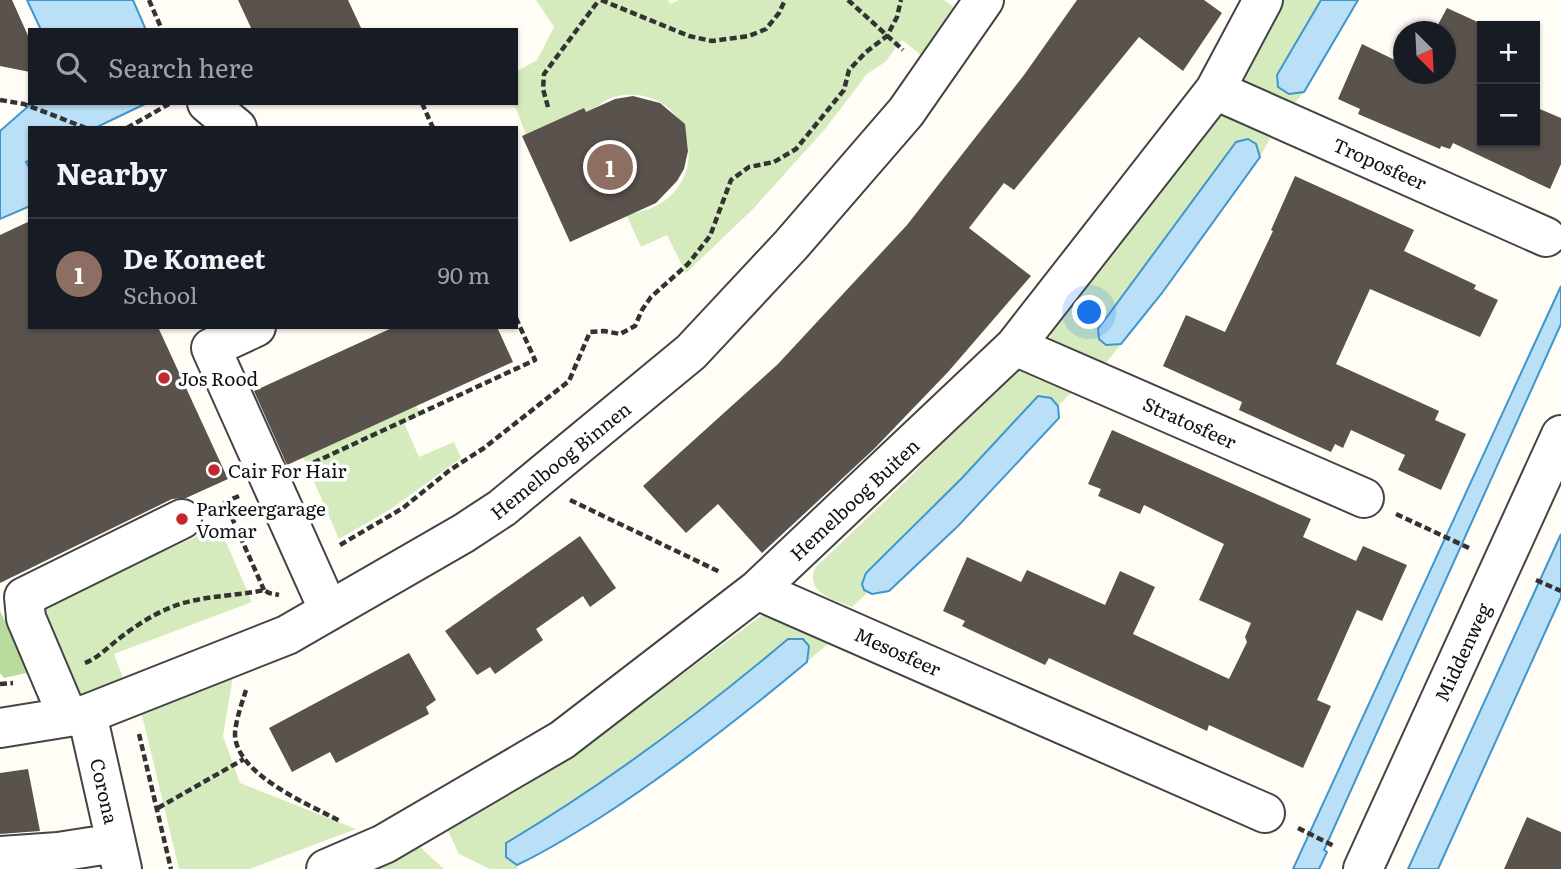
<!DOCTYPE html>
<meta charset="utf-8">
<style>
:root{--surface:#171b24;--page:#20242c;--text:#f1f3f6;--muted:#9ea1a6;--line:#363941;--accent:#1a73e8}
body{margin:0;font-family:Literata,serif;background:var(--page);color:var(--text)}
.controls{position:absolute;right:21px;top:21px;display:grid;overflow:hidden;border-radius:0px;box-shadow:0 2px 5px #0004}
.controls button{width:63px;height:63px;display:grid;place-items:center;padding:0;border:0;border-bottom:2px solid var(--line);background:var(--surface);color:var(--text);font:35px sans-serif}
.compass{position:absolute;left:1393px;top:21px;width:63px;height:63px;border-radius:50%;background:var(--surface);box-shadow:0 2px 5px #0004;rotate:156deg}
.you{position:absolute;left:1090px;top:313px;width:24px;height:24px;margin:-18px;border:5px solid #fff;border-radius:50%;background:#1a73e8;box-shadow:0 0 0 10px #1a73e833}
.badge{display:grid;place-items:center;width:46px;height:46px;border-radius:50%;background:var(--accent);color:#fff;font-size:23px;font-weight:700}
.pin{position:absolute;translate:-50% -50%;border:4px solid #fff;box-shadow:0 2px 7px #0006}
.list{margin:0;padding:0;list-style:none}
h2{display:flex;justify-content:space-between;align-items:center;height:91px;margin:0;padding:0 28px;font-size:30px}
h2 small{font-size:23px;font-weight:400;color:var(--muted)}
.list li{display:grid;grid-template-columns:46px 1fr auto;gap:21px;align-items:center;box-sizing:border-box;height:112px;padding:0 28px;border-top:2px solid var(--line)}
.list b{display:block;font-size:26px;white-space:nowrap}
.list p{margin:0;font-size:23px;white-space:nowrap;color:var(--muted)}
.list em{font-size:23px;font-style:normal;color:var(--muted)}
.icon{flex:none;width:38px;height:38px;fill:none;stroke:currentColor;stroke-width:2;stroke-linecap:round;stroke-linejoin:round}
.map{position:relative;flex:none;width:1561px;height:869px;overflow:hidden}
.search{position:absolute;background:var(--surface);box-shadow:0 2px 5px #0004;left:28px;top:28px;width:490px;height:77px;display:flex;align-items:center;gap:18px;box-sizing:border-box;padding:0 24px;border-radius:0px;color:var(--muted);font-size:26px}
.panel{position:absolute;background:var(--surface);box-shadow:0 2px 5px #0004;left:28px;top:126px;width:490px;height:203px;border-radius:0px}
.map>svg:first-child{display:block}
.green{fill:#d5ebbd}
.forest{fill:#b9dc9c}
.water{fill:#b9e0f7;stroke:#3f96cf;stroke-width:2}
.building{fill:#5a524d}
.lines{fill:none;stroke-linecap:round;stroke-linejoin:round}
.minor-casing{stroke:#444;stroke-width:42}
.path{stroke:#333;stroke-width:4.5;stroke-dasharray:7 3.5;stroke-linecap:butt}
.minor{stroke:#fff;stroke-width:38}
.poi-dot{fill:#c4262e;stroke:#fff;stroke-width:2.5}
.labels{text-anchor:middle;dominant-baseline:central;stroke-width:7;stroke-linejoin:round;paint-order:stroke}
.street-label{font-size:19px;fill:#111;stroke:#fff}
.poi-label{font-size:19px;fill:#111;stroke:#fff;text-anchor:start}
</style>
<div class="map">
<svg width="1561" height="869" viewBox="0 0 1561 869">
<rect width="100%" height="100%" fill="#fffdf5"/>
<!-- green -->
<path class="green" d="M536,0H668L670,4L679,0H944L966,17L931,63L902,40L885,62L867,74L825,129L754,208L686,273L667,235L641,247L626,214C716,207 703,89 625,95C601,97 600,108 583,117C566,126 544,129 526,135L514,103H516V72L537,60L554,27Z
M1278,0H1321L1277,75L1288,94L1304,92L1285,114L1237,84Z
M1220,113L1273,133L1260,157L1256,144L1235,142L1098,329L1105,344H1121L1102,368L1057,350L1051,340V325Z
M1022,365L1079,385L1058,406L1051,398L1038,396L962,478L864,590L868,592L852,607C833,599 805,593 815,568L908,479L1009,371Z
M414,401L421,415L404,423L419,457L454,442L461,458L391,509L339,539L301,452Z
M219,526L252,602L114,654L125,683L81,699L39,608Z
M773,607L837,636L807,662L809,647L787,639C699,714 605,784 506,843V857L517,865V869H490L459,854L448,831L527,785L586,746Z
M233,676L223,736L240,783L356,829L249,869H179L141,711Z
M420,847L444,869H370Z"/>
<!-- forest -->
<path class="forest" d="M0,611L31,672L4,678L0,673Z"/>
<!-- water -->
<path class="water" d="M27,0H133L146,30H41Z
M1321,0H1358L1304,92L1289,94L1278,87L1277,75Z
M32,103H147L95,128H30V160L26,162L30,169V206L0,219V131Z
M1248,139L1256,144L1260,157L1162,293L1121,344L1106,345L1099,339L1098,329L1236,142Z
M1561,286V324L1324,850L1327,852L1319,869H1293Z
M1038,396L1051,398L1058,406L1059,418L958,526L889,591L872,594L864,590L862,584L866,573L962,478Z
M1561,534V597L1438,869H1408Z
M788,639H803L809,646L807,662C741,717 674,770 601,817C574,834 547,851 517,865L506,857V843C605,784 699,714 788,639Z"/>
<!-- building -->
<path class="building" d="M0,0H12L30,40V72L0,66Z
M238,0H348L362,30H252Z
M1077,0H1204L1222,13L1183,71L1139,37L1014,190L1004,183L969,228L1031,276L948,372L874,449L762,553L718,504L686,533L643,486L778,364L907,225L1024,75Z
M1447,8L1482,24V147L1484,142H1535V107L1561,118V164L1550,189L1453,143L1450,149L1441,146L1440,149L1358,114L1360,109L1338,99L1362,44L1399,62L1404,54V74H1446V32H1434Z
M633,96L660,103L685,124L688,151L684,169L677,181L656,203L570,242L522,136L584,108L586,112L615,99Z
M1295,176L1414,230L1404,251L1476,285L1474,289L1498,300L1480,337L1370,289L1336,364L1439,411L1435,420L1466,434L1441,490L1398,470L1405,455L1351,430L1343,448L1335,444L1331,452L1239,410L1242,402L1163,366L1186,315L1225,332L1273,231L1271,230Z
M30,221V327H158L228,479L186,498L172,499L0,583V235Z
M394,327H497L513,362L287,465L254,391Z
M1112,430L1311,519L1303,537L1356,561L1363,546L1407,565L1382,621L1357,610L1317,700L1331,706L1303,768L1209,725L1207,731L1049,658L1045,665L962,626L965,621L943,611L967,557L1021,582L1027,570L1105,605L1120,571L1155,587L1133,634L1229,679L1247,642L1245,637L1251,623L1199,600L1224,544L1144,505L1140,514L1098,496L1101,489L1088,484Z
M580,536L616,588L590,607L583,596L536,629L543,640L495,674L490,667L477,675L445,631Z
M409,653L436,700L426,707L429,714L336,763L330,752L292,772L269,728Z
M28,769L40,831L0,834V773Z
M1527,817L1561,832V869H1504Z"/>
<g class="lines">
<!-- minor casing -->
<g class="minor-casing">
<path id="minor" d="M1215,90L1546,237
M207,103L237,128
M256,327L211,348L329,611
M1015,346L1364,498
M757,590L1265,813
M87,714L122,869
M68,717L26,618L24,597L182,519
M0,728L87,714L287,635L464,533L502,508L691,352L791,245L906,112L984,0
M0,856L58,852L116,843
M326,869L384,844L562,740L757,590L1015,346L1215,90L1263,0
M1363,869L1561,435"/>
</g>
<!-- path -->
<path class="path" d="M149,0L162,30
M601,0L689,36L712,41L749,36L766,29L779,13L785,0
M848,0L903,50
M0,100L24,104L86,128
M422,103L433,128
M548,107L543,89L544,74L599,0
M127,128L169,104
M304,467L535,360L516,318
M239,496L225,502L264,590
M570,500L720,572
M1396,514L1471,549
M340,545L403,508L450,470L484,448L569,381L590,332L604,331L620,334L635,326L642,310L651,297L688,264L710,236L731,180L749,167L774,162L796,149L844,90L849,70L866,52L887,36L897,17L901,0
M1536,580L1561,591
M85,663C100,657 111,644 125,634C137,625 153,615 167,609C198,595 232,597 264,590L269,593L279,595
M0,684L13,683
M246,690C242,703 236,719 235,733C234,774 310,805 340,821
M139,734L171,869
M158,808L244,759
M1298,828L1334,846"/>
<!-- minor -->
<use href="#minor" class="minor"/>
</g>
<!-- markers -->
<g class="poi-dot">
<circle cx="164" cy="378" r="7"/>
<circle cx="214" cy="470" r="7"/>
<circle cx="182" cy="519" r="7"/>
</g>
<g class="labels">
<!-- street labels -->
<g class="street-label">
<text transform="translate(1380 163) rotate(24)">Troposfeer</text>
<text transform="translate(1190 422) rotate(24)">Stratosfeer</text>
<text transform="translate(560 460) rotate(-39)">Hemelboog Binnen</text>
<text transform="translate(854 499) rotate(-43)">Hemelboog Buiten</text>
<text transform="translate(898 651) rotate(24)">Mesosfeer</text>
<text transform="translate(1462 652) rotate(-65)">Middenweg</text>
<text transform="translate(105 791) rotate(77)">Corona</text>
</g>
<!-- poi labels -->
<g class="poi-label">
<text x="178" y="378">Jos Rood</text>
<text x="228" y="470">Cair For Hair</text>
<text x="196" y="508">Parkeergarage<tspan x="196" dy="22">Vomar</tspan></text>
</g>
</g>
</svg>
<div class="controls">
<button>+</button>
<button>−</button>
</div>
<svg class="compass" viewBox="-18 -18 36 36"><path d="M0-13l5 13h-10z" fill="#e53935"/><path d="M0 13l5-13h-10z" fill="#9ea1a6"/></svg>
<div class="you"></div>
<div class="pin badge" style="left:610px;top:167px;background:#8d6e63">1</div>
<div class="search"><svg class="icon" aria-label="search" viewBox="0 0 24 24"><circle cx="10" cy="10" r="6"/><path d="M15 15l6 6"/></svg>Search here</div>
<section class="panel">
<h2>Nearby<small></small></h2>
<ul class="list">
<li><span class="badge" style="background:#8d6e63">1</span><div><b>De Komeet</b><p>School</p></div><em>90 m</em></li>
</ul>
</section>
</div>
